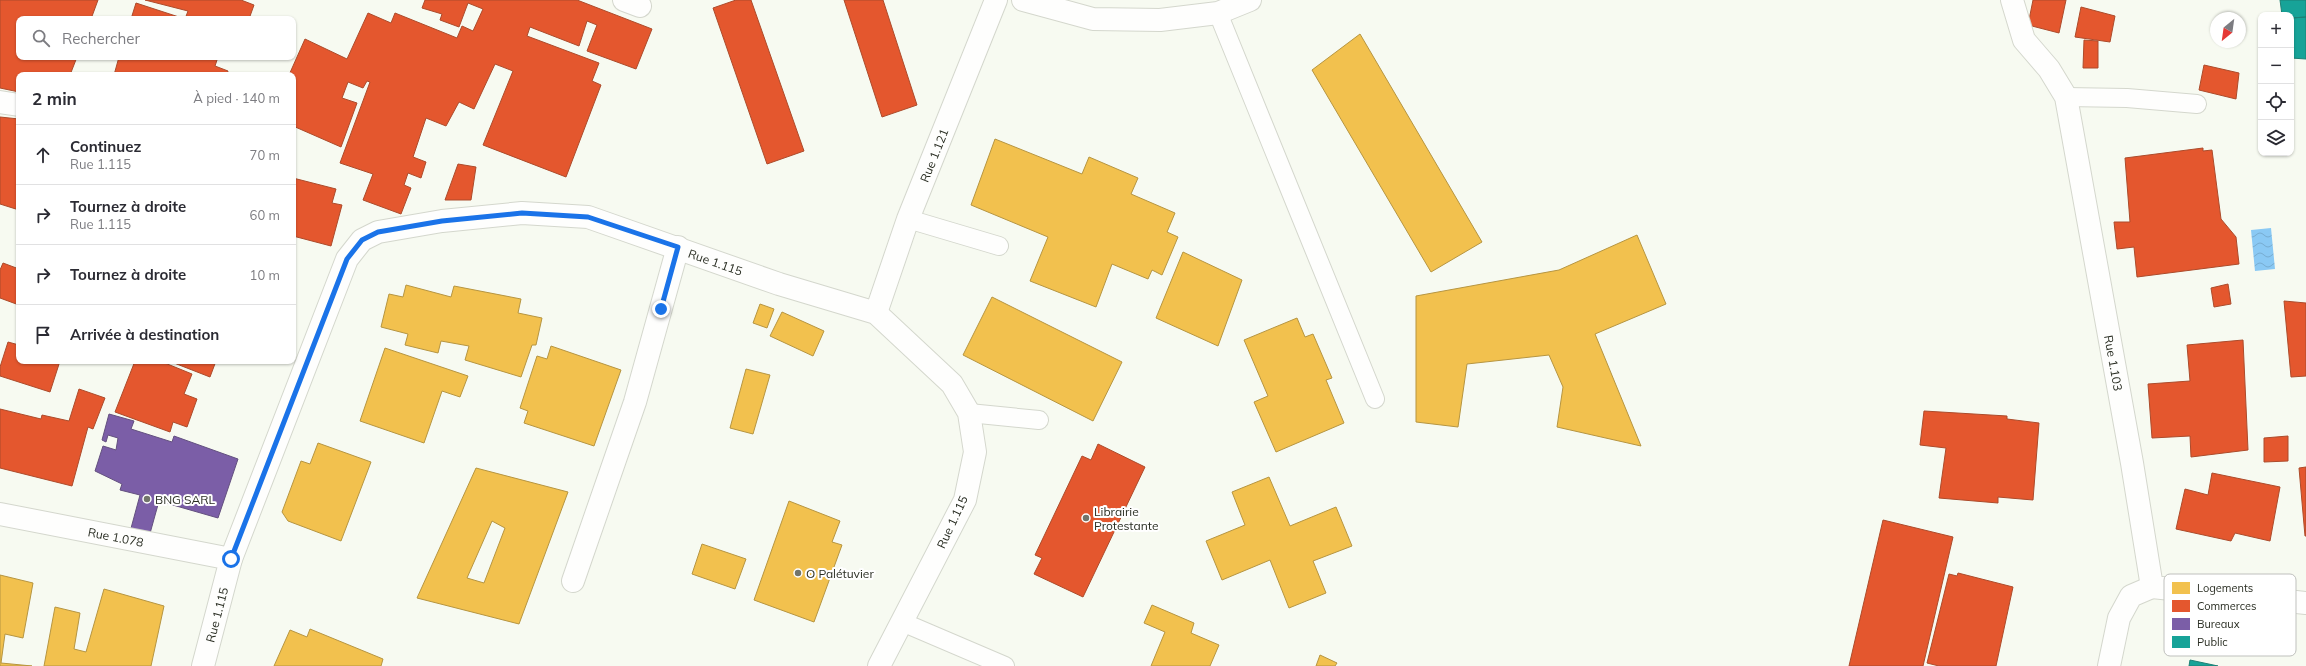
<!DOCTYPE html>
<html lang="fr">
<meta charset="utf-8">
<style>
:root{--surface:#fff;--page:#f7f7f7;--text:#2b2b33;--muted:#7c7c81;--line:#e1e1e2}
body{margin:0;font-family:Mulish,sans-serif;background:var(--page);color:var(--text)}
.controls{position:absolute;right:12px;top:12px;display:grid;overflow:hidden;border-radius:8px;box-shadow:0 1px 3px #0004}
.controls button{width:36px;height:36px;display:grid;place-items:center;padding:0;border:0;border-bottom:1px solid var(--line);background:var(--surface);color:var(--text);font:20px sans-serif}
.compass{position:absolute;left:2210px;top:12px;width:36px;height:36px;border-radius:50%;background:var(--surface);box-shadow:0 1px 3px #0004;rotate:209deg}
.stop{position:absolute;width:12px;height:12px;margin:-9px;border:3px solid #1a73e8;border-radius:50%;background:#fff}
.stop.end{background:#1a73e8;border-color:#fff;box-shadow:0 1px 4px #0008}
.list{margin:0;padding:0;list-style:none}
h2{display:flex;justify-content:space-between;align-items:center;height:52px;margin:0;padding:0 16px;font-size:17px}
h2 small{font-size:13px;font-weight:400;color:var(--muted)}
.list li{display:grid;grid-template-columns:26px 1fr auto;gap:12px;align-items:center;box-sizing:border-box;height:60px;padding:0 16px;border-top:1px solid var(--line)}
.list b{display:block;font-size:15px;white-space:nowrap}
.list p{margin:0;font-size:13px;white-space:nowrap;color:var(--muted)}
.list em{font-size:13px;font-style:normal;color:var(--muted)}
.icon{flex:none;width:22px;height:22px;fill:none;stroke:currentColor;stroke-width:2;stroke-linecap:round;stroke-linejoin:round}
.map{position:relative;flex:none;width:2306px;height:666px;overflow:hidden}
.search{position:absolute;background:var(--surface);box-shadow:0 1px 3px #0004;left:16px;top:16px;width:280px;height:44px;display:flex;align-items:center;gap:10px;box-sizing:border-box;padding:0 14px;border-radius:8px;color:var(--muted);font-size:15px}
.panel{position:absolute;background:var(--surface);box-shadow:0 1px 3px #0004;left:16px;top:72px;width:280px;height:292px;border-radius:8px}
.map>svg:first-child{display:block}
.water{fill:url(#water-waves)}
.homes{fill:#f2c14e;stroke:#b69541;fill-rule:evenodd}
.shops{fill:#e4572e;stroke:#ac4b2b}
.offices{fill:#7b5ea7;stroke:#63507f}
.public{fill:#17a398;stroke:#1d8075}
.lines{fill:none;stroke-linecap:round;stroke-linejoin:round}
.lane-casing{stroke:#d4d7cd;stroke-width:20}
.street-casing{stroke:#d4d7cd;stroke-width:24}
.lane{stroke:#fefefd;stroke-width:18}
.street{stroke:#fefefd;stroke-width:22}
.route{stroke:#1a73e8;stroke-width:5}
.poi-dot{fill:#72756b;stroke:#fff;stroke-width:1.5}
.labels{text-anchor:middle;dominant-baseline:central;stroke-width:4;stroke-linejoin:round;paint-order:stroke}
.street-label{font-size:12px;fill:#2a2e23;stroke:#fff}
.poi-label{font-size:12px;fill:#2a2e23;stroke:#fff;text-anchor:start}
.key{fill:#fff;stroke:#bfc0bd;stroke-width:1}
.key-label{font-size:11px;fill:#2a2e23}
</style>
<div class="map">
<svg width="2306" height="666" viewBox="0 0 2306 666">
<defs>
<pattern id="water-waves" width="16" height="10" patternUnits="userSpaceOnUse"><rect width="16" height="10" fill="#8ac9f4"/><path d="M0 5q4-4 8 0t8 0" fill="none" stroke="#77add1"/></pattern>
</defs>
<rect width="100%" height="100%" fill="#f7faf1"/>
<!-- water -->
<path class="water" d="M2271,228L2275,269L2255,271L2251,230Z"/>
<!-- homes -->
<path class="homes" d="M1360,34L1482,242L1431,272L1312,70Z
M995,139L1082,174L1089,157L1138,178L1131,194L1175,213L1167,232L1178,237L1162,275L1152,270L1148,279L1112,264L1096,307L1030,281L1048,237L971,205Z
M1637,235L1666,304L1595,334L1641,446L1557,427L1563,387L1549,355L1467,364L1458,427L1416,422V296L1559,270Z
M1183,252L1242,280L1218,346L1156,318Z
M406,285L451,297L454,286L521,299L518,313L542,318L536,345H532L521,377L465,360L469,346L441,341L438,353L405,345L408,334L381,327L389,294L403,297Z
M992,297L1122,362L1093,421L963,355Z
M760,304L774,309L767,328L753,323Z
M782,312L824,331L813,356L770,336Z
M1297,318L1305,337L1313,334L1332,378L1326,380L1344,423L1276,452L1254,402L1268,396L1244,340Z
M551,346L621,370L594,446L524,423L528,411L520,408L537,356L547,359Z
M385,348L468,376L460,397L442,391L424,443L360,421Z
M746,369L770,375L753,434L730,428Z
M318,443L371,462L341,541L288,521L282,512L301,461L310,464Z
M476,468L568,492L519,624L417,598ZM492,521L505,528L484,583L467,578Z
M1269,477L1290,526L1336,507L1352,546L1313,561L1326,593L1289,608L1270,560L1222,580L1206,541L1245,525L1232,492Z
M789,501L840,521L832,542L842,545L814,622L754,600Z
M702,544L746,559L735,589L692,574Z
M0,575L33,583L23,638L5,634L1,663L32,666H0Z
M104,589L164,606L151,666H44L55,607L80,613L74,649L86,652Z
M1152,605L1194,623L1191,633L1219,645L1210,666H1151L1165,632L1144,623Z
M310,629L383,659L381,666H274L290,630L307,637Z
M1320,655L1337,663L1335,666H1316Z"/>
<!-- shops -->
<path class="shops" d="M0,0H98L91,19H19V57H77L70,75H19V92L0,88Z
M145,0H241L254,5L249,19H185L188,11Z
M425,0H577L652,29L636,69L587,51L597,25L587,21L579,46L530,27L527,36L599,63L592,81L601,85L566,177L483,145L513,71L495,64L474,109L459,102L446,126L426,118L413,157L426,162L421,178L408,173L404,185L411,188L401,214L363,200L373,174L340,163L370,82L367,81L363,88L348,82L342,98L357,103L341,147L293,126V75H289L305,39L347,59L368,13L391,23L395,13L457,38L462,26L473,31L483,9L468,3L459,27L440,20L442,14L422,8Z
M736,0H751L804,151L767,164L713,8Z
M844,0H883L917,105L882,117Z
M2033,0H2066L2059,33L2028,25Z
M136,3L185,19H131Z
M2081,7L2115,16L2110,42L2075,37Z
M2084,40L2098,41V68H2083Z
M119,57H218L215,66L228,71L227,75H114Z
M2204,65L2239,73L2236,99L2199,90Z
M0,117L19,119V210L0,204Z
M2203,148V151L2212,150L2221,219L2236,237L2239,264L2137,277L2134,247L2117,249L2114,222H2130L2125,158Z
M458,164L476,167L471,200H445Z
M293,178L336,189L332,203L342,205L331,246L293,236Z
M3,263L19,269V305L0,298V270Z
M2228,284L2231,304L2214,307L2211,288Z
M2284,301L2306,303V376L2291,377Z
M2243,340L2248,450L2191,457L2190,436L2152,438L2148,384L2190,381L2187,345Z
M8,342L19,345V361H60L50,392L0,376V367Z
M135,361H160L192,374L184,394L197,399L187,427L173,422L170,432L115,412Z
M169,361H216L210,377Z
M79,389L105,398L93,429L88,427L72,486L0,468V409L41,419L42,415L69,421Z
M1924,411L2007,416V419L2039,423L2033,500L1998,497V503L1939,498L1946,448L1920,445Z
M2288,436V461L2264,462V438Z
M1098,444L1145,467L1083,597L1034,574L1042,558L1035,555L1082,456L1091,460Z
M2306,467V536H2305L2299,468Z
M2212,473L2280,487L2270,541L2235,533L2231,541L2176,529L2185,489L2208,495Z
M1883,520L1953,537L1923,666H1849Z
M1958,573L2013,587L1996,666H1939L1927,663L1949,574L1957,576Z"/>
<!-- offices -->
<path class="offices" d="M109,414L134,421L131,429L172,442L174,436L238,459L218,518L159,501L149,537L130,532L140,495L120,490L122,484L95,471L103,446L116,450L118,438L108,435L106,442L102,440Z"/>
<!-- public -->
<path class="public" d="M2280,0H2306V17L2291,18V15H2282Z
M2306,17V59L2291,58V18Z
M2190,660L2218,666H2189Z"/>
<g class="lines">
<!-- lane casing -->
<g class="lane-casing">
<path id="lane" d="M1218,13L1375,399
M2066,97L2127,98L2197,104
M908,219L999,246
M969,413L1039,420
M902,622L1005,666"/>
</g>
<!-- street casing -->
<g class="street-casing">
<g id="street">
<path d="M624,0L640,6"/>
<path d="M1023,0L1093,19L1160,20L1218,13L1250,0"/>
<path id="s1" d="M2012,0L2024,40L2049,69L2066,97L2132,463L2152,587L2306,603"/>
<path d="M0,102L19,105"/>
<path id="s2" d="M876,313L908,219L996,0"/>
<path id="s3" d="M0,514L231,559"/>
<path d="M573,581L635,402L678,247"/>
<path id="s4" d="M203,666L231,559L347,259L362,240L378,232L442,221L522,213L588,217L779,284L876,313L952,384L969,413L975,452L965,500L879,666"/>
<path d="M2109,666L2119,618L2131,596L2152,587"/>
</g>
</g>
<!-- lane -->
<use href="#lane" class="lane"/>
<!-- street -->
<use href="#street" class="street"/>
</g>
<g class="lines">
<!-- route -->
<path class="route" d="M231,559L347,259L362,240L378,232L442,221L522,213L588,217L678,247L661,309"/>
</g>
<!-- markers -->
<g class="poi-dot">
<circle cx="147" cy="499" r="4"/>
<circle cx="1086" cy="518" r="4"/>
<circle cx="798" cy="573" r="4"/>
</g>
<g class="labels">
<!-- street labels -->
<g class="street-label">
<text stroke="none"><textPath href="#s2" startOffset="168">Rue 1.121</textPath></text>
<text stroke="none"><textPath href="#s4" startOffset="821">Rue 1.115</textPath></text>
<text stroke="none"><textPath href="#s1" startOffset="383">Rue 1.103</textPath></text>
<text transform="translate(952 522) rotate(-65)">Rue 1.115</text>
<text stroke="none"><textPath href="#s3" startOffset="118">Rue 1.078</textPath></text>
<text stroke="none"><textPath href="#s4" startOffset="53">Rue 1.115</textPath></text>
</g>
<!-- poi labels -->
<g class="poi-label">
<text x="155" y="499">BNG SARL</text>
<text x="1094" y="511">Librairie<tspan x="1094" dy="14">Protestante</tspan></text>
<text x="806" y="573">O Palétuvier</text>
</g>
</g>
<!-- legend -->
<rect x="2164" y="574" width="132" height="82" rx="6" class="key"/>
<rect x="2172" y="582" width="18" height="12" fill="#f2c14e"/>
<rect x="2172" y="600" width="18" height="12" fill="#e4572e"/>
<rect x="2172" y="618" width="18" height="12" fill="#7b5ea7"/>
<rect x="2172" y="636" width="18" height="12" fill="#17a398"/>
<g class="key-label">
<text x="2197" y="592">Logements</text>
<text x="2197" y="610">Commerces</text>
<text x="2197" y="628">Bureaux</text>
<text x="2197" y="646">Public</text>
</g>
</svg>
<div class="controls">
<button>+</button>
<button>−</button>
<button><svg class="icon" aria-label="locate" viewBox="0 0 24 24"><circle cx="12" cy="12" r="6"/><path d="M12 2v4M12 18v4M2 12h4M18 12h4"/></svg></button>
<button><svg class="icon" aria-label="layers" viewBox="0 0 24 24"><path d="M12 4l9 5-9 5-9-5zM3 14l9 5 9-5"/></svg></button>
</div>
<svg class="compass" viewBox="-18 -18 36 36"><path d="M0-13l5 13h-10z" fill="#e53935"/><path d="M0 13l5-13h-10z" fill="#7c7c81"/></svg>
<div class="stop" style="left:231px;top:559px"></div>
<div class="stop end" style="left:661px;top:309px"></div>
<div class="search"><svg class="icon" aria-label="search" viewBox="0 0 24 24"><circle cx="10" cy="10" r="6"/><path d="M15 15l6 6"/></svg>Rechercher</div>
<section class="panel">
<h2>2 min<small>À pied · 140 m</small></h2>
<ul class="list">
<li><svg class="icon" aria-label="ahead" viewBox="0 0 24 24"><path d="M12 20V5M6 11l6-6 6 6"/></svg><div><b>Continuez</b><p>Rue 1.115</p></div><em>70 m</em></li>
<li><svg class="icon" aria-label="right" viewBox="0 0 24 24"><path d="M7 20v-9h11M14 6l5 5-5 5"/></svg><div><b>Tournez à droite</b><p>Rue 1.115</p></div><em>60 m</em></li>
<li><svg class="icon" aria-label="right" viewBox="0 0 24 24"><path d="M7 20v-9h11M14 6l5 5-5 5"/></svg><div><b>Tournez à droite</b></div><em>10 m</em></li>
<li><svg class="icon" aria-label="arrive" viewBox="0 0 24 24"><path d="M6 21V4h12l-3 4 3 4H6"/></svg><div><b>Arrivée à destination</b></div></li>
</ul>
</section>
</div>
